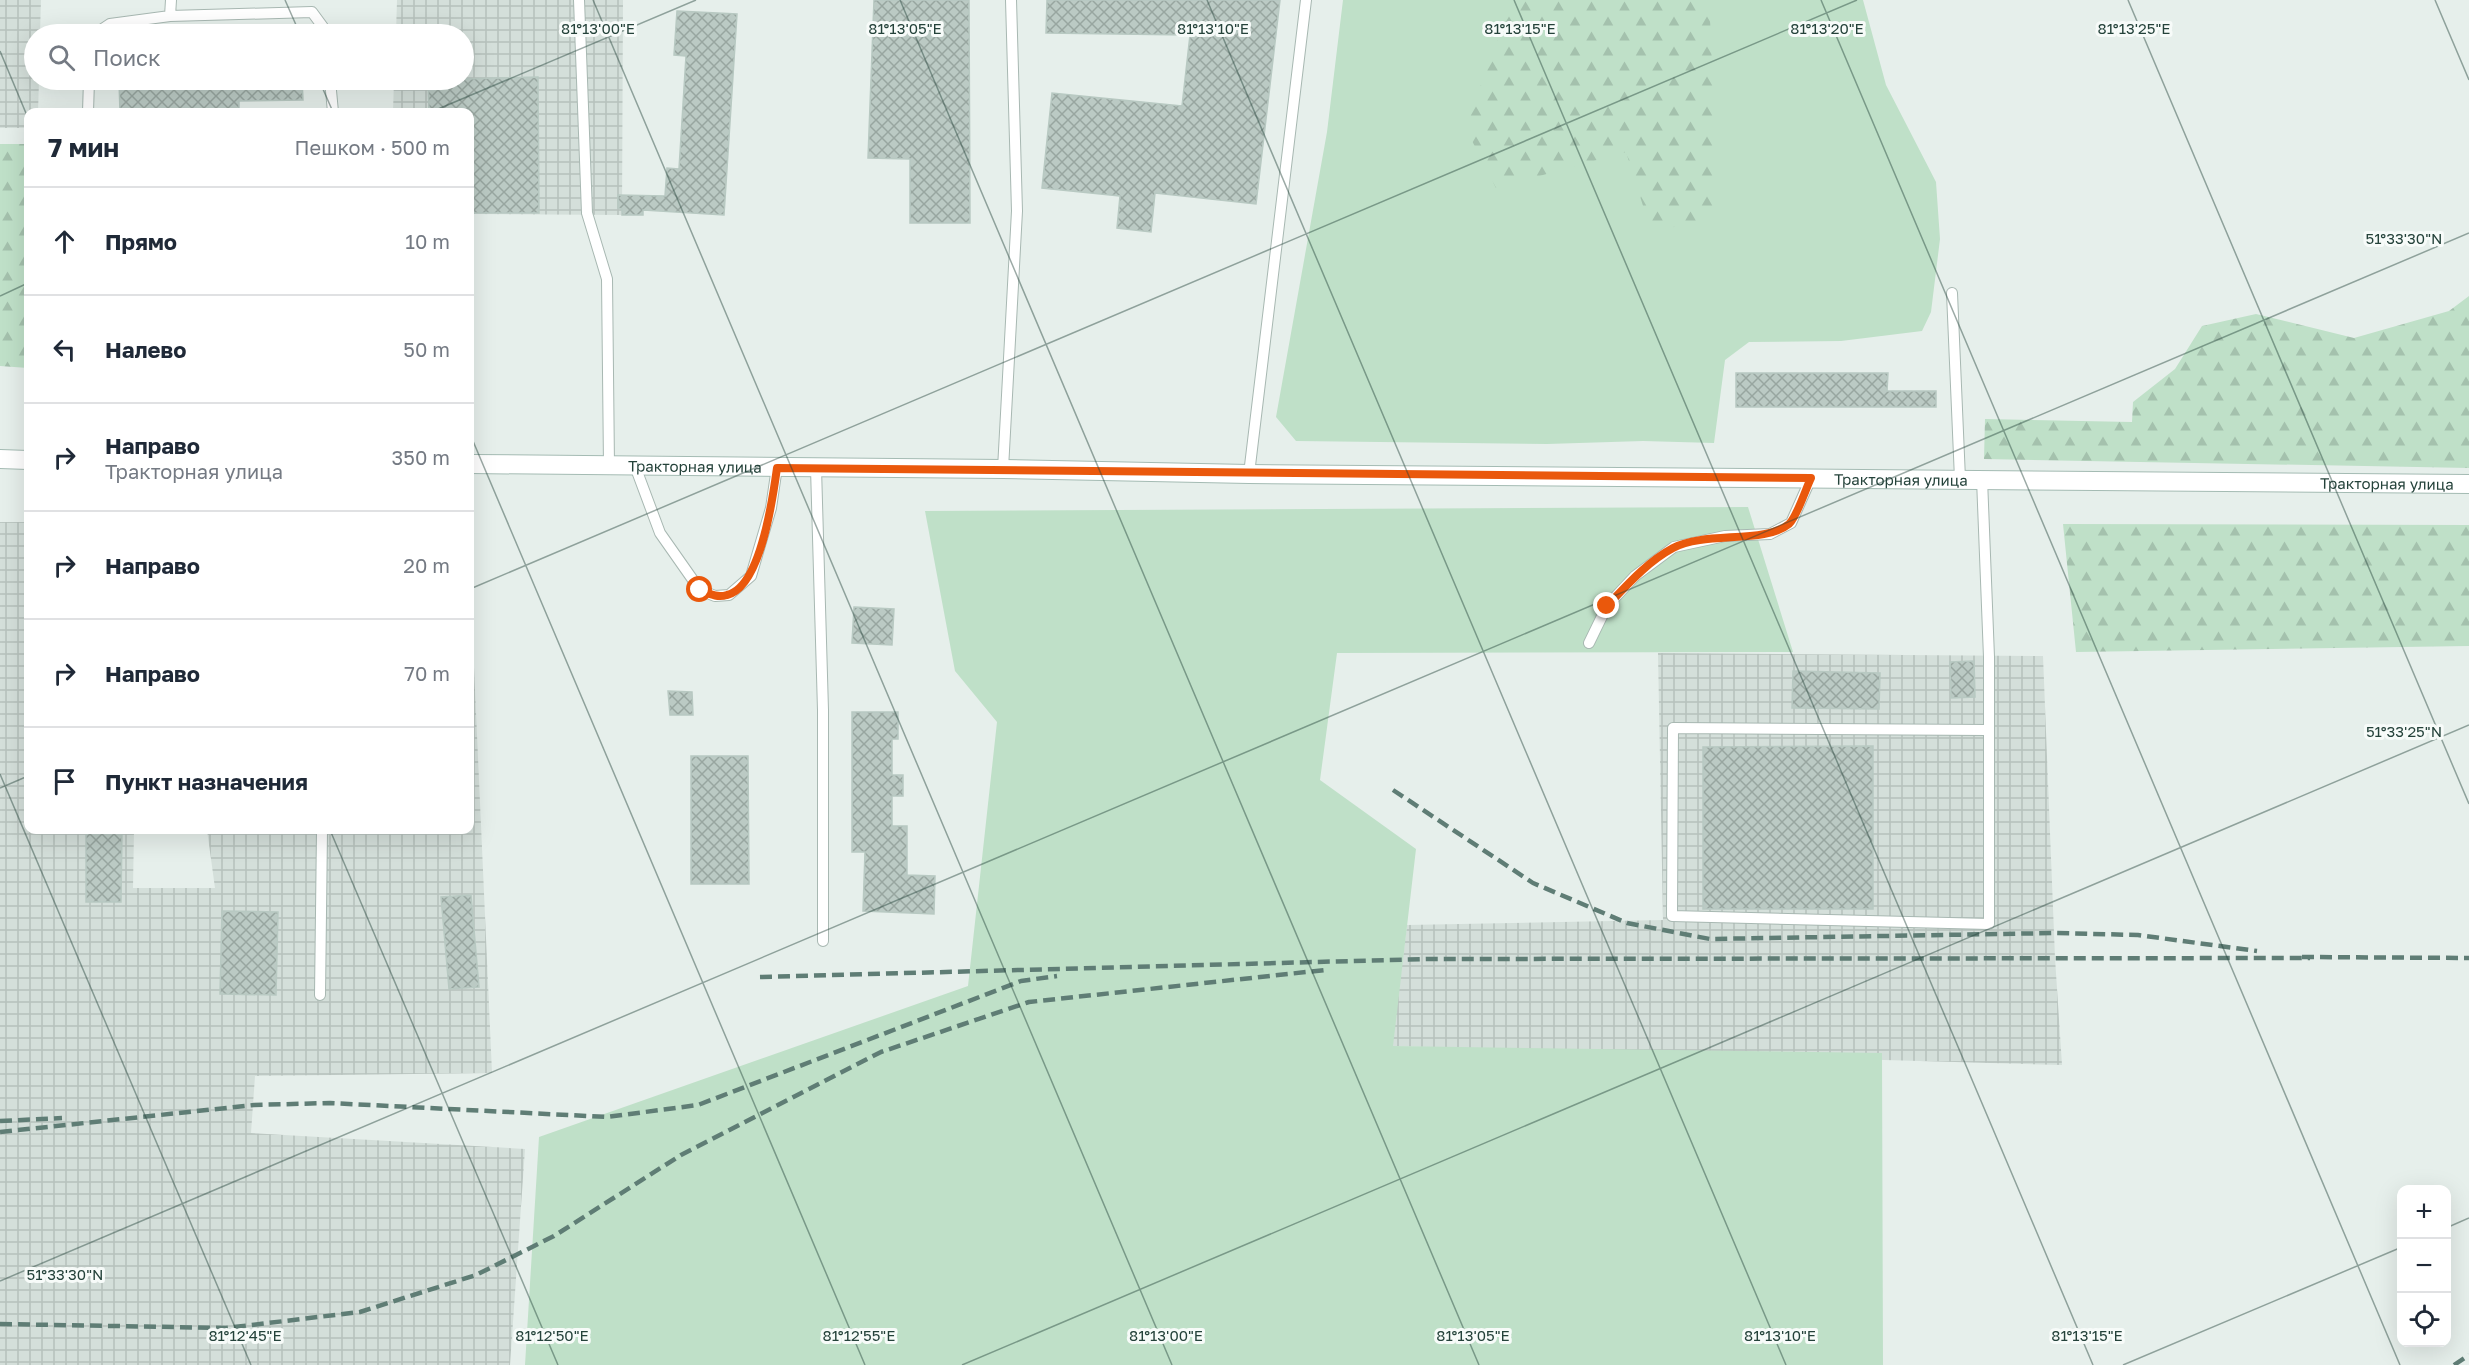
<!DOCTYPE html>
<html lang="ru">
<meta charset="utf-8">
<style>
:root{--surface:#fff;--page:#f2f2f3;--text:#1f2937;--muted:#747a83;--line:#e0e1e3}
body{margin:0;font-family:"Golos Text",sans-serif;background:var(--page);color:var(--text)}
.controls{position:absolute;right:18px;bottom:18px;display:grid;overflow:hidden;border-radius:12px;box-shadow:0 6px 24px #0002}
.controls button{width:54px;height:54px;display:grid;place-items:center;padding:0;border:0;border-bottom:2px solid var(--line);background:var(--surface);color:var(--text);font:30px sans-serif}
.stop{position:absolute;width:18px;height:18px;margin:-14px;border:4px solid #ea580c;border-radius:50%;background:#fff}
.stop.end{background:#ea580c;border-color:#fff;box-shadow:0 2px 6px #0008}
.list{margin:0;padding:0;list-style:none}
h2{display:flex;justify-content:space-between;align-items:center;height:78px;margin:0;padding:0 24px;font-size:26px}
h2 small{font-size:20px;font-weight:400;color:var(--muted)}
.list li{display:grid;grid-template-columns:39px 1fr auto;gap:18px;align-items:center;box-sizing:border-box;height:108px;padding:0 24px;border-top:2px solid var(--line)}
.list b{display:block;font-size:22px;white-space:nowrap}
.list p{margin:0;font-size:20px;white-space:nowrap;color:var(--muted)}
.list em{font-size:20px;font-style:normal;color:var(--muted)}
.icon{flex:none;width:33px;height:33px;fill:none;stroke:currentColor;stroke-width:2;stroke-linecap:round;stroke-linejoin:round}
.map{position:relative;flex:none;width:2469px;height:1365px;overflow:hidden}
.search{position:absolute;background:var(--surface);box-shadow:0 6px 24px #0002;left:24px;top:24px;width:450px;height:66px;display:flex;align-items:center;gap:15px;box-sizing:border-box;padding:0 21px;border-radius:33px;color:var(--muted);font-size:22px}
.panel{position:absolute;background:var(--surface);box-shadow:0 6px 24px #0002;left:24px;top:108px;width:450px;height:726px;border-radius:12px}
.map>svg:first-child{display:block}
.industrial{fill:url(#industrial-grid)}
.grass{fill:#bfe0c8}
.forest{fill:url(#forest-firs)}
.building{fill:url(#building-cross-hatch);stroke:#b8c9c2;stroke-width:1.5}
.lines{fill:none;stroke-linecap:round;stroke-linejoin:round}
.service-casing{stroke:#a8b8b2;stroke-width:12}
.secondary-casing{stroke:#a4bbb3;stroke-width:20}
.service{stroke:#fff;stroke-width:10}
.secondary{stroke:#fff;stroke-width:18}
.rail{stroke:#5f7d75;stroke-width:4.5;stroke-dasharray:12 6;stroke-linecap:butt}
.route{stroke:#ea580c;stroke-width:8}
.ticks{fill:none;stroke:#24423a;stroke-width:1.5;stroke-opacity:0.45}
.labels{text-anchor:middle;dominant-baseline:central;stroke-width:6;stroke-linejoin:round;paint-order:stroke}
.street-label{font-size:15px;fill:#24423a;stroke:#f7fbf9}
.ticks-label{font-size:15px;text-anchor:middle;fill:#24423a;stroke:#f7fbf9;stroke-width:6;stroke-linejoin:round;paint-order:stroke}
</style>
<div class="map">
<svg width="2469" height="1365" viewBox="0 0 2469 1365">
<defs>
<pattern id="industrial-grid" width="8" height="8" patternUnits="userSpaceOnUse" patternTransform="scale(1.5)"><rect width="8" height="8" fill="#d4dfda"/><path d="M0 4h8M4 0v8" fill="none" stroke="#b6c1bc"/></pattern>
<pattern id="forest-firs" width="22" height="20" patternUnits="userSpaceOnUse" patternTransform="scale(1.5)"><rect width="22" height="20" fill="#bfe0c8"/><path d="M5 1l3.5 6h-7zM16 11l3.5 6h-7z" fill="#a4c1ad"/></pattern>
<pattern id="building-cross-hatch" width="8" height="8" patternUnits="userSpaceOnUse" patternTransform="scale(1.5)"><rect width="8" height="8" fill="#bbcac4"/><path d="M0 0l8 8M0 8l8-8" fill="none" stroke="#98a6a0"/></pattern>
</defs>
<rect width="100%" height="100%" fill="#e6efeb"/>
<!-- industrial -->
<path class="industrial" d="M0,0H41L40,34H34V80H39L38,112H28V128H0Z
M397,0H623L622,215L470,214V112H393L394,80H464V34H396Z
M0,522H28V830H134L133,888H215L207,830H470V577L492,1073L255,1076L251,1133L525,1149L510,1365H0Z
M1658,653L2043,656L2055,958L2062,1065L1392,1046L1407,925L1663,920Z"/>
<!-- grass -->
<path class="grass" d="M1343,0H1863L1886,85L1936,182L1940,239L1931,312L1922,331L1841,341L1749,342L1725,360L1714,443L1643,441L1547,444L1296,441L1276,417L1327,132Z
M1748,507L1793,652L1337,653L1320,780L1416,849L1393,1046L1882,1053L1883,1365H525L539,1137L968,986L997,722L955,671L925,511Z"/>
<!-- forest -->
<path class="forest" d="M1513,0H1715L1710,19L1719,219L1651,231L1626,152L1496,188L1465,127Z
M0,144H28V368L0,366Z
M2469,296V468L1984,459L1985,419L2132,422L2133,402L2175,369L2202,326L2256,314L2354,338L2449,311Z
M2063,524L2469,525V646L2076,652Z"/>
<!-- building -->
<path class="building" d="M874,0H969L970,223H910V159L868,158Z
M1047,0H1280L1256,204L1155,193L1151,232L1117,228L1120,196L1042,188L1052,93L1182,106L1190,35L1046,33Z
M677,11L737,14L724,215L643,210V215H622V209L618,208V195L665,196L667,168L679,169L686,56L674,55Z
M538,77L539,213H470V112H429L428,80Z
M119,80H302L303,100L239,101V112H120Z
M1736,373H1888L1887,391H1936V407H1736Z
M854,607L894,609L892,645L852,643Z
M1974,661L1975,697L1951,698L1950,662Z
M1793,671L1880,673L1879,709L1792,708Z
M668,691L692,692L693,715H670Z
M852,712H898V739H892V775H903V796H892V826H907V875L935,876L934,914L863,911L865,852H852Z
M1873,746V909H1703V747Z
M691,756H748L749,884H691Z
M86,830H122L121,902H86Z
M471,895L479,987L449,989L441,897Z
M222,911L278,912L276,995L220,994Z"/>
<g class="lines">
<!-- service casing -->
<g class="service-casing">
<path id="service" d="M579,0L587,213L607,279L609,466
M170,16L312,12L323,27L324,34
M95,34L110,24L170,16L171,0
M330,80L333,112
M88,112L89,80
M1952,293L1960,479
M635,466L660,533L700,590L715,596L729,595L751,576L771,508L777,467
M816,468L823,710V941
M1003,469L1017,211L1011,0
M1249,474L1306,0
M1982,479L1989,657V924L1672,916L1673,728L1988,730
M1589,643L1607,606L1635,576L1674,547L1725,536L1770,534L1791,523L1811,478
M320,995L322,830"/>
</g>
<!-- secondary casing -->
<g class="secondary-casing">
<g id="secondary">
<path d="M0,459L28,460"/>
<path id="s1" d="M470,464L1003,469L1249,474L2469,484"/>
</g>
</g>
<!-- service -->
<use href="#service" class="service"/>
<!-- secondary -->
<use href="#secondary" class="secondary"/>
<!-- rail -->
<path class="rail" d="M1393,790L1533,883L1627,923L1710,939L2055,933L2138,935L2257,951
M2302,957L2469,958
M760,977L1427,959L2310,958
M0,1121L62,1118
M0,1132L254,1105L330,1103L607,1117L698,1105L1021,981L1057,976
M0,1324L226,1328L360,1312L476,1275L554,1236L681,1155L881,1052L1029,1002L1325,970
M2454,1365L2469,1355"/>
</g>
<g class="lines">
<!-- route -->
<path class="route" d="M700,590C710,594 717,598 727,595C761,587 773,497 777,468L1811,478C1806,488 1797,517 1789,524C1765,544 1705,531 1673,548C1647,562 1627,585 1607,606"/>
</g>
<!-- ticks -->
<path class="ticks" d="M285,0L300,34M593,0L1172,1365M900,0L1479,1365M1207,0L1786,1365M1514,0L2093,1365M1821,0L2400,1365M2128,0L2469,804M2435,0L2469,80M0,51L28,118M319,80L333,112M431,112L696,0M0,296L28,283M470,434L865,1365M470,589L1857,0M0,774L251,1365M0,788L28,776M330,830L558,1365M2446,1228L2469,1218M0,1281L2469,233M962,1365L2469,725M2123,1365L2402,1247"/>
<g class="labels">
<!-- street labels -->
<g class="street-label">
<text stroke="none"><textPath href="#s1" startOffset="225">Тракторная улица</textPath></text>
<text stroke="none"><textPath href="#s1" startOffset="1431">Тракторная улица</textPath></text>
<text stroke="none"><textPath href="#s1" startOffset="1917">Тракторная улица</textPath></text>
</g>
</g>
<g class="ticks-label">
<text x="598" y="34">81°13'00"E</text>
<text x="905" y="34">81°13'05"E</text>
<text x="1213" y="34">81°13'10"E</text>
<text x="1520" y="34">81°13'15"E</text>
<text x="1827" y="34">81°13'20"E</text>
<text x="2134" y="34">81°13'25"E</text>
<text x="2404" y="244">51°33'30"N</text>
<text x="2404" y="737">51°33'25"N</text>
<text x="65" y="1280">51°33'30"N</text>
<text x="245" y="1341">81°12'45"E</text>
<text x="552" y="1341">81°12'50"E</text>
<text x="859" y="1341">81°12'55"E</text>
<text x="1166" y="1341">81°13'00"E</text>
<text x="1473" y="1341">81°13'05"E</text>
<text x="1780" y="1341">81°13'10"E</text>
<text x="2087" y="1341">81°13'15"E</text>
</g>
</svg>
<div class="controls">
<button>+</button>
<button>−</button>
<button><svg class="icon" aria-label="locate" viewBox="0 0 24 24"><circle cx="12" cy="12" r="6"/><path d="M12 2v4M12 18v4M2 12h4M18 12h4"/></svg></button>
</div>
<div class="stop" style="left:700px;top:590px"></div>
<div class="stop end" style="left:1607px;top:606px"></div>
<div class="search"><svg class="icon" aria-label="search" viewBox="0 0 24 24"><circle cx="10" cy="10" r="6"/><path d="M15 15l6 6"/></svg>Поиск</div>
<section class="panel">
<h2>7 мин<small>Пешком · 500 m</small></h2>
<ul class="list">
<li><svg class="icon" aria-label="ahead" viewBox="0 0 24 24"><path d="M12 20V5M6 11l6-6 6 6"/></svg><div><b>Прямо</b></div><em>10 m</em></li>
<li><svg class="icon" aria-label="left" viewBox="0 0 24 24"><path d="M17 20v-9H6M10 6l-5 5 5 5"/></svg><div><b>Налево</b></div><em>50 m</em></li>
<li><svg class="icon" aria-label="right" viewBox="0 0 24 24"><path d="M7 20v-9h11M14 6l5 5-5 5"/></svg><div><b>Направо</b><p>Тракторная улица</p></div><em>350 m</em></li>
<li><svg class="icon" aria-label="right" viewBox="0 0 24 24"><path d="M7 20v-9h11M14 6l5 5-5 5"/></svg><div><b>Направо</b></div><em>20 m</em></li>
<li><svg class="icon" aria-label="right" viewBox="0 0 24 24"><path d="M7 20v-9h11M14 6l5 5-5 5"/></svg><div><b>Направо</b></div><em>70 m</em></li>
<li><svg class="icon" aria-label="arrive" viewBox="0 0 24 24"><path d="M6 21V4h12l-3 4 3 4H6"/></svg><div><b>Пункт назначения</b></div></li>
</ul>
</section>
</div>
